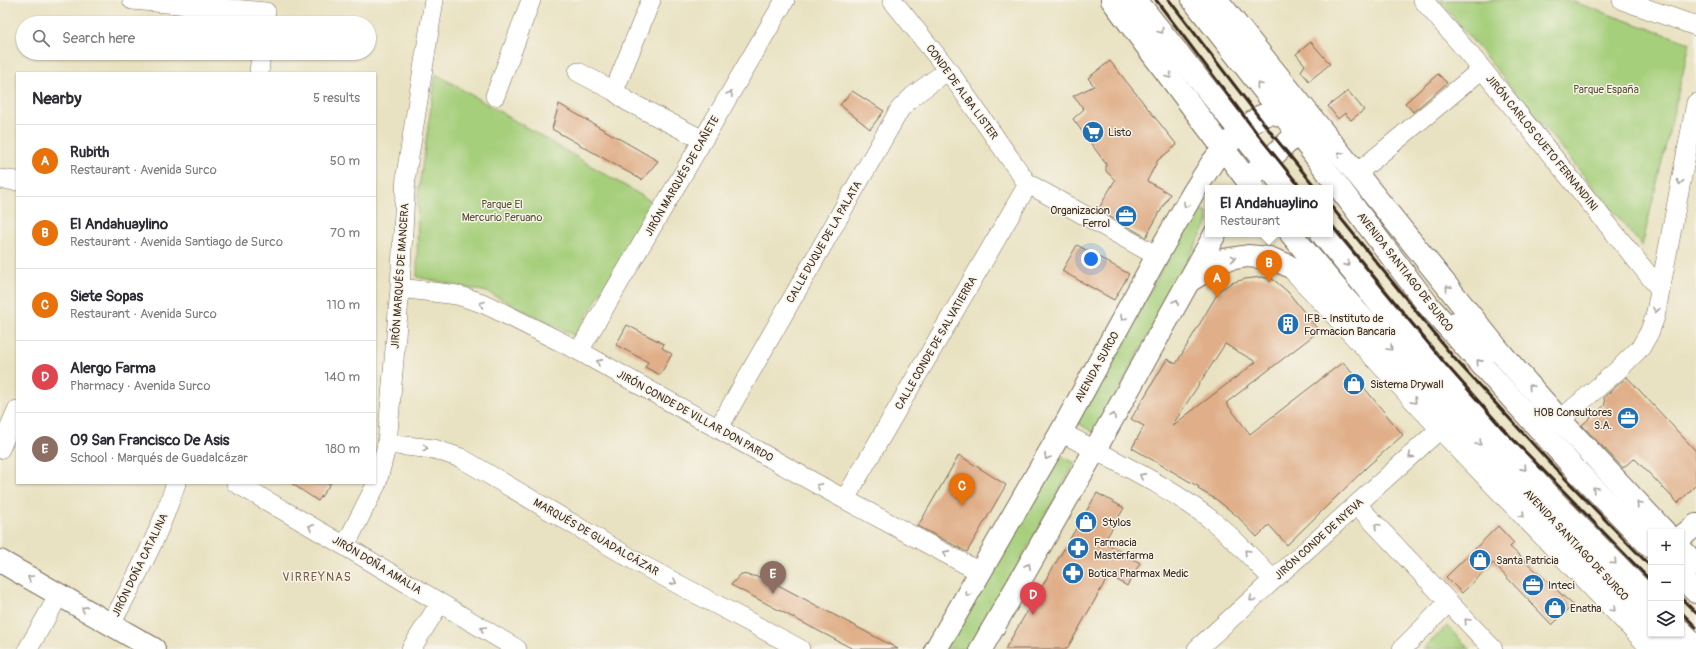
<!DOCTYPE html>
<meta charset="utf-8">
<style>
:root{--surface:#fff;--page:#f2f2f3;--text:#2b2b33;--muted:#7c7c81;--line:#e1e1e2;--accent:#7c3aed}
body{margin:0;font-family:Pangolin,sans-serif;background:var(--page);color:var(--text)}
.controls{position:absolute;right:12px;bottom:12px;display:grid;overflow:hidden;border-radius:0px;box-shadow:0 1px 3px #0004}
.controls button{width:36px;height:36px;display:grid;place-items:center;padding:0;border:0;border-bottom:1px solid var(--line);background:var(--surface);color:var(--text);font:20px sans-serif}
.you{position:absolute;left:1091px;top:259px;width:14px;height:14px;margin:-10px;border:3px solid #fff;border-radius:50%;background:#1a73e8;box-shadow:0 0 0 6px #1a73e833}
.badge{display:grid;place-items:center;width:26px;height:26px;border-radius:50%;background:var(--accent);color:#fff;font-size:13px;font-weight:700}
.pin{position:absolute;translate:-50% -33px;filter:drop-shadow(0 1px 2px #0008)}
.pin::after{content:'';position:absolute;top:21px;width:14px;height:12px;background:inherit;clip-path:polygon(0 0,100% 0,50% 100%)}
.popup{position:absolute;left:1205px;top:185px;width:128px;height:52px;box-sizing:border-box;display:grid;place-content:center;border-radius:0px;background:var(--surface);filter:drop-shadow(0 1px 3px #0005);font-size:13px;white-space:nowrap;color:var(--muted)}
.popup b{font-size:15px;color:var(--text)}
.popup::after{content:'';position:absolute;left:50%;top:100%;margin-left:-8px;border:8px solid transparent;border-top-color:var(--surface)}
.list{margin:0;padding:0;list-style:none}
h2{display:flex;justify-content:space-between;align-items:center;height:52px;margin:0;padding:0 16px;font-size:17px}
h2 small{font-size:13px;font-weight:400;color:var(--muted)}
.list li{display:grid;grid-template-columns:26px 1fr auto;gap:12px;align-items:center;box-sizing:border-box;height:72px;padding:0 16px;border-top:1px solid var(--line)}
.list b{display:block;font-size:15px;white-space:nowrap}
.list p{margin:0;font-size:13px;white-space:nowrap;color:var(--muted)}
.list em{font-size:13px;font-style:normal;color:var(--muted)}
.icon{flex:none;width:22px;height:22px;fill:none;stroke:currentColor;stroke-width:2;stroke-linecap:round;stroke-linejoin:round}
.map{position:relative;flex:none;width:1696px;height:649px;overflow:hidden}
.search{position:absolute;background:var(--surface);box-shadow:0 1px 3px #0004;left:16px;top:16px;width:360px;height:44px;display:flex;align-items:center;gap:10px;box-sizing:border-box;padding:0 14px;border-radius:22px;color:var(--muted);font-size:15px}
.panel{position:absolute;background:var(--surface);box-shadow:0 1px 3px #0004;left:16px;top:72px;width:360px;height:412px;border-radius:0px}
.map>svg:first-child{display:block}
.green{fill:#a6cf7b;stroke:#707c4c}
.building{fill:#e0af89;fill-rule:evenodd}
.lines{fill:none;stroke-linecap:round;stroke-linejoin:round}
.street-casing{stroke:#786a57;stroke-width:20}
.secondary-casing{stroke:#786a57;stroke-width:24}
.primary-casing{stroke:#786a57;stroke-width:24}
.street{stroke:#fff;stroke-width:19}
.secondary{stroke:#fff;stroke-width:22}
.primary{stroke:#fff;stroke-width:22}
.rail{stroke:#3b2a1e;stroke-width:3}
.oneway{stroke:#a79f9a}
.labels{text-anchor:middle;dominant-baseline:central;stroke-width:3;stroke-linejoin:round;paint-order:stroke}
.park-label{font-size:11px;fill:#565335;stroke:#f7f3e8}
.street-label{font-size:11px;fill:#3b2a1e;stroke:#f7f3e8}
.poi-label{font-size:11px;fill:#3b2a1e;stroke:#f7f3e8;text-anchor:start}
.neighbourhood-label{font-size:12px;letter-spacing:1px;fill:#755943;stroke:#f7f3e8}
</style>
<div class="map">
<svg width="1696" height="649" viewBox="0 0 1696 649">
<rect width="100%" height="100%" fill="#f7f3e8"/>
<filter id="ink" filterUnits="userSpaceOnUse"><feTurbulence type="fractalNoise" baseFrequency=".025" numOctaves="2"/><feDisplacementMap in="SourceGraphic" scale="8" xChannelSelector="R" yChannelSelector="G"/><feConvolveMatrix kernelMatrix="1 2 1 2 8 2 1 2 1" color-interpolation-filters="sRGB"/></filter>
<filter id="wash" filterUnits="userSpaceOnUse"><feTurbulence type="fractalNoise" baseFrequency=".012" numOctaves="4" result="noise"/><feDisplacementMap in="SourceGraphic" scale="16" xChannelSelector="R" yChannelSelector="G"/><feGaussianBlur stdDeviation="0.9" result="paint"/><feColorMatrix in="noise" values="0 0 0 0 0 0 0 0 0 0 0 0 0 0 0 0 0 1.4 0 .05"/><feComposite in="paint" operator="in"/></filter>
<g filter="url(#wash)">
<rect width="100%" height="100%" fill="#e9e2c2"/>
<!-- green -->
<path class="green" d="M1439,0H1568L1690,43L1642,246Z
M436,74L654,203L575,336L487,292L417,277L418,194Z
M1196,207L1208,214V222L1096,434L1078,423Z
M1056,453L1075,463L971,649H945Z
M1447,626L1470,649H1423Z"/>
<g id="blocks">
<!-- building -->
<path class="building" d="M1311,42L1330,64L1309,81L1301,71L1305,65L1296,54Z
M1110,61L1177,145L1158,160L1147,181L1170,194L1146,237L1098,210L1115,180L1106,171V164L1073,119L1084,109L1073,96L1094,86L1088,78Z
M1438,74L1447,83L1413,112L1405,103Z
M852,91L884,111L870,129L840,105Z
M1348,91L1364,110L1351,120L1345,113L1338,119L1328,106Z
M559,104L658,161L642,180L552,129Z
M1077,245L1129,274L1114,300L1062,271Z
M1262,277L1274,280L1288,292L1319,331L1226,403L1250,434L1343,362L1403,435L1369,465L1287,545L1269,525L1257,537L1237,516L1217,500L1198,489L1199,487L1132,448L1144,426L1131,419L1167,359L1176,364L1219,291L1231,283L1245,279ZM1225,344L1256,362L1172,426Z
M627,325L664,344L662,348L672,354L660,375L645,367L648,362L616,345Z
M1627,377L1696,451V485L1678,503L1634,458L1623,468L1582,425L1605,405L1604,397Z
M959,455L1006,485L967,552L918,526Z
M291,483H331L318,501Z
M1097,493L1124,508L1104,542L1140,563L1127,586L1109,575L1067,649H1005Z
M1498,526L1514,543L1510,547L1573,605L1552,625L1493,563L1462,593L1446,577Z
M741,574L765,578L898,649H853L731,585Z"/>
</g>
</g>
<g filter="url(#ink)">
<use href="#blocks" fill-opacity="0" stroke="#786a57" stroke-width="1"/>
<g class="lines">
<!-- street casing -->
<g class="street-casing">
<path id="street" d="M132,0L266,12
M1423,0L1482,69L1659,288
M1622,0L1696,26
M578,72L614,91L627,101L703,140
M259,73L261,53
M614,91L651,0
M495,96L531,0
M1356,174L1482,69
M0,179L17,181
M1027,183L1157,256
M1293,271L1451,441L1651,649
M400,288L457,295L482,303L497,310L579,351L833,493L980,572
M579,351L785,0
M1560,420L1619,369L1641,347L1649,333L1655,317L1696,103
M718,429L900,109L913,96L948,70
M1061,432C1112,460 1168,485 1214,522C1236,540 1254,560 1273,580
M387,444L434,449L461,458L644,566L800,649
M0,449L17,410
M236,483L345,546L517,649
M845,499L1027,186V183L948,70L892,0
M1357,505L1493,649
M345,546L377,483L387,444L400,288L406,175L434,0
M111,624C136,578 160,533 176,483
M28,649L59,595
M411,649L440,603
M1197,649L1440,429
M1402,649L1449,602"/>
</g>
<!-- secondary casing -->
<g class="secondary-casing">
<path id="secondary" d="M1112,0L1253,188
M1217,0L1501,353L1560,420L1665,532
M1251,176L1298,133
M1291,234L1342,295L1382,340L1651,625
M1191,280L1223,260L1248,256L1269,258L1287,265L1330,289
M1681,537L1696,525
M1681,549L1696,565
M0,561L154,649
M1659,634L1674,649
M936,649L1061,432L1157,256L1193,193L1212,163L1223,149L1240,132L1261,116L1272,113L1283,116
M981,649L1095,450L1215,234"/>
</g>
<!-- primary casing -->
<g class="primary-casing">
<path id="primary" d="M1136,0L1285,188
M1193,0L1310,149L1428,305L1577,471L1651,547
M1322,234L1400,329L1547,494L1651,600
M1455,323L1501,353
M1681,577L1696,592
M1681,631L1696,646"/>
</g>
<!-- street -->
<use href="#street" class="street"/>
<!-- secondary -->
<use href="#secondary" class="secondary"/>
<!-- primary -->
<use href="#primary" class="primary"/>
<!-- rail -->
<path class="rail" d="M1156,0L1259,136L1301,188
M1169,0L1272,134L1316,188
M1330,205L1454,358L1554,467L1651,567
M1330,223L1442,360L1502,428L1651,581
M1681,598L1696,613
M1681,612L1696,627"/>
</g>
<!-- one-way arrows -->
<defs><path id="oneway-chevron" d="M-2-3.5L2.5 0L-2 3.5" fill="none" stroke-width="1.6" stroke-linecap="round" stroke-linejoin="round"/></defs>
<g class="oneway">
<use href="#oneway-chevron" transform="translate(1161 31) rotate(52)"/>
<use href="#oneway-chevron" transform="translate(1169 76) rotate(54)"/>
<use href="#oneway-chevron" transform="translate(1259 85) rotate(-128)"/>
<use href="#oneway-chevron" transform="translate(730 94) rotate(-60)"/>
<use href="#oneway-chevron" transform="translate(1340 154) rotate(-129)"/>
<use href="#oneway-chevron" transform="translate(1680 182) rotate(101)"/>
<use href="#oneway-chevron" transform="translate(1186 205) rotate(120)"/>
<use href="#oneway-chevron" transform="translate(1233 258) rotate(-10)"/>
<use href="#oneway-chevron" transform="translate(1347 264) rotate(51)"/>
<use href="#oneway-chevron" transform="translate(1448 288) rotate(-129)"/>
<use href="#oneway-chevron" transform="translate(1176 302) rotate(-61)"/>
<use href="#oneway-chevron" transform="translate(482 304) rotate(-157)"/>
<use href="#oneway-chevron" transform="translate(1656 310) rotate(100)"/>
<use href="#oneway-chevron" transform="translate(1123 318) rotate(119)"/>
<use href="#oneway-chevron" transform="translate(1390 348) rotate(47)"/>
<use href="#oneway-chevron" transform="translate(599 362) rotate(-151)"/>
<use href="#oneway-chevron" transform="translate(1479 362) rotate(-132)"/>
<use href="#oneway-chevron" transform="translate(1531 387) rotate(-131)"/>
<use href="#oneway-chevron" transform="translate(1414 401) rotate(47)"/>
<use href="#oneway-chevron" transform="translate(1113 416) rotate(-61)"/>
<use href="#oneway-chevron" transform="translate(1479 443) rotate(47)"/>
<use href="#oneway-chevron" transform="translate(425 448) rotate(8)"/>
<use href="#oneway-chevron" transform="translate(1411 456) rotate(138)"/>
<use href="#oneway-chevron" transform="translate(1047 457) rotate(120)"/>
<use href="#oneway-chevron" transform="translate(1524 468) rotate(48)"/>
<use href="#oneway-chevron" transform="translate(1142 476) rotate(-151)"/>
<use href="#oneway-chevron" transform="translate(819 486) rotate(-151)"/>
<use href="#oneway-chevron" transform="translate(1595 489) rotate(-134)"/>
<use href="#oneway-chevron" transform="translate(1639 504) rotate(-133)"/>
<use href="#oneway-chevron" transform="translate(1522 515) rotate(46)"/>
<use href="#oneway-chevron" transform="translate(1377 526) rotate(-134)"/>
<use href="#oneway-chevron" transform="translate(311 527) rotate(-150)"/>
<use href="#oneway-chevron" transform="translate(1247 552) rotate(-134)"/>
<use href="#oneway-chevron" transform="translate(946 553) rotate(-151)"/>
<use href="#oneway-chevron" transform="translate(1614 562) rotate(46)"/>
<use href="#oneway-chevron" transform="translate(1028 566) rotate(-61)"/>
<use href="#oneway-chevron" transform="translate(30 578) rotate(-150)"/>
<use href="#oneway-chevron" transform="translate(674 582) rotate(28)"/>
<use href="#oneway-chevron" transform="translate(968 594) rotate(120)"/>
<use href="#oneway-chevron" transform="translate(1252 599) rotate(138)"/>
<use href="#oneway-chevron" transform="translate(84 609) rotate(-151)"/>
<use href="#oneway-chevron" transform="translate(1613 609) rotate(46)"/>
<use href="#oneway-chevron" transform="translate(1467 621) rotate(-133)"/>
<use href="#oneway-chevron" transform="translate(483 629) rotate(-149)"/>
</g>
</g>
<!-- icons -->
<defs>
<g id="supermarket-disc" transform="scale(1.15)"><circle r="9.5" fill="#1f6fb2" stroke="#f7f3e8"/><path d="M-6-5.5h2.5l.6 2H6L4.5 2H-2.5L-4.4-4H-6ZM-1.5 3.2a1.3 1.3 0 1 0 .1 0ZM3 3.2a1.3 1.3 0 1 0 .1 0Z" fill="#fff"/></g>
<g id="office-disc" transform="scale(1.15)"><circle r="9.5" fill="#1f6fb2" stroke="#f7f3e8"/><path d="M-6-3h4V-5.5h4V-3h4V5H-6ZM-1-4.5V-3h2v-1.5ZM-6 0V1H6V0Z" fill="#fff"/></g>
<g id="building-disc" transform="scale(1.15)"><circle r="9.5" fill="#1f6fb2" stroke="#f7f3e8"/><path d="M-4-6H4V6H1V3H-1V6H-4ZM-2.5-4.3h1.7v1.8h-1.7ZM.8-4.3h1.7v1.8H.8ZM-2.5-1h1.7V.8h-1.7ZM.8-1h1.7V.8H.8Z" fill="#fff"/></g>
<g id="shop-disc" transform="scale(1.15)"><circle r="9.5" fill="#1f6fb2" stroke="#f7f3e8"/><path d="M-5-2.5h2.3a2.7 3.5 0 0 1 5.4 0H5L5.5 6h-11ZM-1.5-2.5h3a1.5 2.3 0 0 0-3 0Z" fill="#fff"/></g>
<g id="pharmacy-disc" transform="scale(1.15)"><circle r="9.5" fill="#1f6fb2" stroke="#f7f3e8"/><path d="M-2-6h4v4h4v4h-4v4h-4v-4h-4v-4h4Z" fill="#fff"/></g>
</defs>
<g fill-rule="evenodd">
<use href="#supermarket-disc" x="1093" y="132"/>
<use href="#office-disc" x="1126" y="216"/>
<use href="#building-disc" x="1288" y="324"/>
<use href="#shop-disc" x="1354" y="384"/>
<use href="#office-disc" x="1628" y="418"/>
<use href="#shop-disc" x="1086" y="522"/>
<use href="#pharmacy-disc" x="1078" y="548"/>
<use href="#shop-disc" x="1480" y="560"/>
<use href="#pharmacy-disc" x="1073" y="573"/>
<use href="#office-disc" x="1533" y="585"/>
<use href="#shop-disc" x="1555" y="608"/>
</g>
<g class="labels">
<!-- park labels -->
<g class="park-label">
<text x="1606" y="89">Parque España</text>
<text x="502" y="204">Parque El<tspan x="502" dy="13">Mercurio Peruano</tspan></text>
</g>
<!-- street labels -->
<g class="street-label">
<text transform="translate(962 92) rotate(54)">CONDE DE ALBA LISTER</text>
<text transform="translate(1542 143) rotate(51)">JIRÓN CARLOS CUETO FERNANDINI</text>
<text transform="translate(682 176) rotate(-60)">JIRÓN MARQUÉS DE CAÑETE</text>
<text transform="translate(824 242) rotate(-60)">CALLE DUQUE DE LA PALATA</text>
<text transform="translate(1405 272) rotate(52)">AVENIDA SANTIAGO DE SURCO</text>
<text transform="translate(400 276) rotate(-86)">JIRÓN MARQUÉS DE MANCERA</text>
<text transform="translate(936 343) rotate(-60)">CALLE CONDE DE SALVATIERRA</text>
<text transform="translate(1097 367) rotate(-61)">AVENIDA SURCO</text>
<text transform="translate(695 416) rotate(29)">JIRÓN CONDE DE VILLAR DON PARDO</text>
<text transform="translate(596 537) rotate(30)">MARQUÉS DE GUADALCÁZAR</text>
<text transform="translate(1319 539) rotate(-42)">JIRÓN CONDE DE NYEVA</text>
<text transform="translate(1576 545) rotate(47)">AVENIDA SANTIAGO DE SURCO</text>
<text transform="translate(140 565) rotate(-64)">JIRÓN DOÑA CATALINA</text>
<text transform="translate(377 565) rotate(31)">JIRÓN DOÑA AMALIA</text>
</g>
<!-- poi labels -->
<g class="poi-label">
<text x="1108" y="132">Listo</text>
<text x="1110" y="210" text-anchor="end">Organizacion<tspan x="1110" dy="13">Ferrol</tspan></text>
<text x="1304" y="318">IFB - Instituto de<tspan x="1304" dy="13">Formacion Bancaria</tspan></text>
<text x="1370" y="384">Sistema Drywall</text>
<text x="1612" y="412" text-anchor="end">HOB Consultores<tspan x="1612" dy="13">S.A.</tspan></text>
<text x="1102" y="522">Stylos</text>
<text x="1094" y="542">Farmacia<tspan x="1094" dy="13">Masterfarma</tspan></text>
<text x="1496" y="560">Santa Patricia</text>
<text x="1088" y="573">Botica Pharmax Medic</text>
<text x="1548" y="585">Inteci</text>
<text x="1570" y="608">Enatha</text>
</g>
<!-- neighbourhood labels -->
<g class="neighbourhood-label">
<text x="317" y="577">VIRREYNAS</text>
</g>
</g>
</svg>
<div class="controls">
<button>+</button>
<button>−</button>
<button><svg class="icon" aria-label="layers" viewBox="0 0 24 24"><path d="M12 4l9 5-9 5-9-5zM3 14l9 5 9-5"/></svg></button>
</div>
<div class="you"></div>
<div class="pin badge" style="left:1217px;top:298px;background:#e8710a">A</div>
<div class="pin badge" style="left:1269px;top:283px;background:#e8710a">B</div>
<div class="popup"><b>El Andahuaylino</b>Restaurant</div>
<div class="pin badge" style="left:962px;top:506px;background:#e8710a">C</div>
<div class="pin badge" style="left:1033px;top:615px;background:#e0444e">D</div>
<div class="pin badge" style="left:773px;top:594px;background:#8d6e63">E</div>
<div class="search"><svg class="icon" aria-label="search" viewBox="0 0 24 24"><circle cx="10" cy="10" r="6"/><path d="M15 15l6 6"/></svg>Search here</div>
<section class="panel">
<h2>Nearby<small>5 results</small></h2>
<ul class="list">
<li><span class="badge" style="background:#e8710a">A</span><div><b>Rubith</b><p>Restaurant · Avenida Surco</p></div><em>50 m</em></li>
<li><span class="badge" style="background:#e8710a">B</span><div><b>El Andahuaylino</b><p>Restaurant · Avenida Santiago de Surco</p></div><em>70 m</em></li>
<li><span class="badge" style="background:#e8710a">C</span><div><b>Siete Sopas</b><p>Restaurant · Avenida Surco</p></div><em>110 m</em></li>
<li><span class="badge" style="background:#e0444e">D</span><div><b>Alergo Farma</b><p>Pharmacy · Avenida Surco</p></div><em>140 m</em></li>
<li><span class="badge" style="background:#8d6e63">E</span><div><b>09 San Francisco De Asis</b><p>School · Marqués de Guadalcázar</p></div><em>180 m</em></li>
</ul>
</section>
</div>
